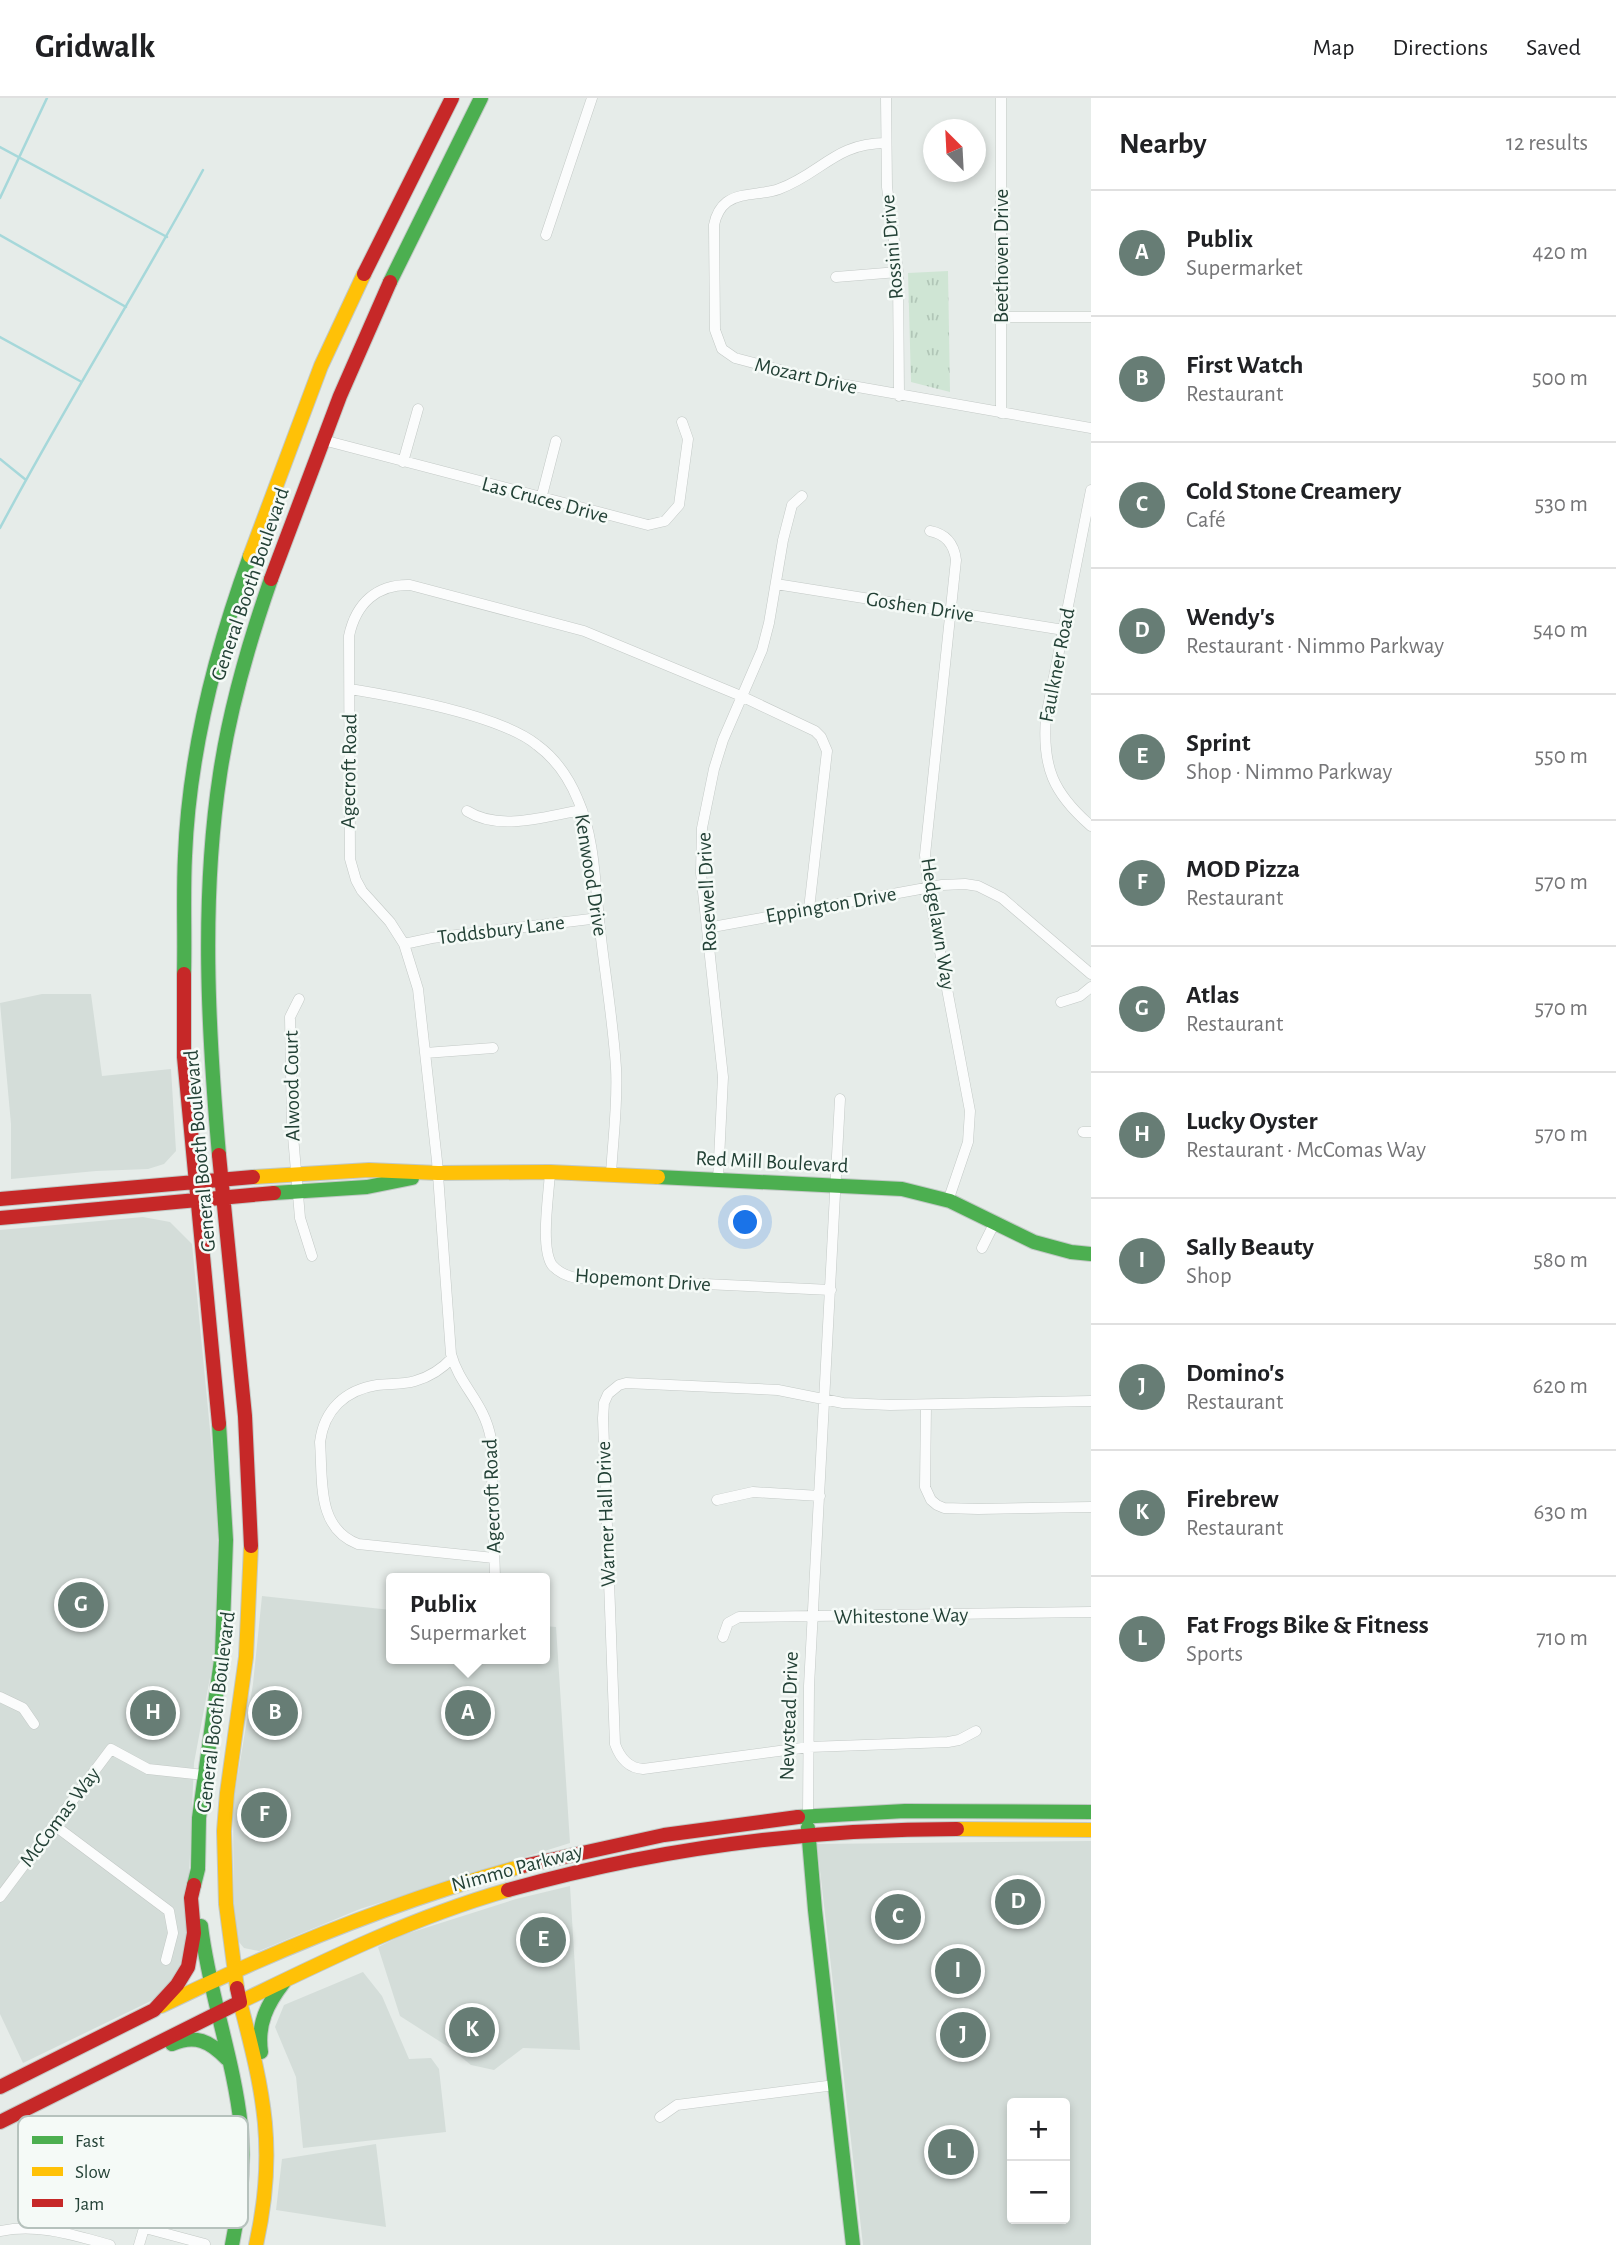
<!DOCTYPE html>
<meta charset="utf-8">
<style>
:root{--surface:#fff;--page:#f2f2f2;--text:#202124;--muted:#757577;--line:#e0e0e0;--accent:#677d75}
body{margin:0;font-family:"Alegreya Sans",sans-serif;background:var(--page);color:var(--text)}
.controls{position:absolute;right:21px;bottom:21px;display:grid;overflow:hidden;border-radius:7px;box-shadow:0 4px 10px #0003}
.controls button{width:63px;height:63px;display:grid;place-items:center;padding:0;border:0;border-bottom:2px solid var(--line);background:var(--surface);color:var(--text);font:35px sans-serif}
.compass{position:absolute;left:923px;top:21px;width:63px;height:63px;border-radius:50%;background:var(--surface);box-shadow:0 4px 10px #0003;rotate:336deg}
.you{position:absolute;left:746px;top:1125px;width:24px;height:24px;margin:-18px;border:5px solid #fff;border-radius:50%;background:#1a73e8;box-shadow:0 0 0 10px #1a73e833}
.badge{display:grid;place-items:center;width:46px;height:46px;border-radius:50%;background:var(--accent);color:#fff;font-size:23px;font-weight:700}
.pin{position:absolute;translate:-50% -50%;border:4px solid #fff;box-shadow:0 2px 7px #0006}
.popup{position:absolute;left:386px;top:1475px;width:164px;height:91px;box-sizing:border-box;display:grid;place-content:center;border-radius:7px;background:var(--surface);filter:drop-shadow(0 2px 5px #0005);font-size:23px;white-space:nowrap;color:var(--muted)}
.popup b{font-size:26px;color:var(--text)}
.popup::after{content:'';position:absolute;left:50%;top:100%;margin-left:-14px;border:14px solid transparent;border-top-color:var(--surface)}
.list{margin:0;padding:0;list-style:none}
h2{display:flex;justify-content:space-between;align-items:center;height:91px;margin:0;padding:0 28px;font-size:30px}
h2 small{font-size:23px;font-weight:400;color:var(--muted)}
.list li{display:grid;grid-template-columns:46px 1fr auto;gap:21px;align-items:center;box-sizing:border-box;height:126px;padding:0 28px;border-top:2px solid var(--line)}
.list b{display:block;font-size:26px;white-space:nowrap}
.list p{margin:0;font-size:23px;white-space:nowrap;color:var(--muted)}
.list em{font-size:23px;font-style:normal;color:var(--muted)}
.map{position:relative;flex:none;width:1091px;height:2147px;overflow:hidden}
header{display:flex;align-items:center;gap:42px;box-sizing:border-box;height:98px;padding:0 35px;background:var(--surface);border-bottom:2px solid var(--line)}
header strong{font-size:33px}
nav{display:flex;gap:38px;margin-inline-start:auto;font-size:24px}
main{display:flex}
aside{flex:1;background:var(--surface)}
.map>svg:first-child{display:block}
.built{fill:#d4ddd9;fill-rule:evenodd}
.grass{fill:url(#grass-tufts)}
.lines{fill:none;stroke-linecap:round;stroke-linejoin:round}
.stream{stroke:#a6d8da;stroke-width:2.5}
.street-casing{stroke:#c3c9c6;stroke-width:11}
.fast-casing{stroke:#c2c9c6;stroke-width:16}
.slow-casing{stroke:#c2c9c6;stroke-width:16}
.jam-casing{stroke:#c2c9c6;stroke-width:16}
.street{stroke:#fbfcfc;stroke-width:10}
.fast{stroke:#4caf50;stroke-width:14}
.slow{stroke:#ffc107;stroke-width:14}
.jam{stroke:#c62828;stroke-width:14}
.labels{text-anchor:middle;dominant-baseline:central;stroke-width:5;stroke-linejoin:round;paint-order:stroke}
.street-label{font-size:21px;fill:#234136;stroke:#f5faf7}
.key{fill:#f5faf7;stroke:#b6c2bd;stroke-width:2}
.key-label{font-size:19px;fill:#234136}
</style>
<header>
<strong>Gridwalk</strong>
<nav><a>Map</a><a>Directions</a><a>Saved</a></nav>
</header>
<main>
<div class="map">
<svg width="1091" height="2147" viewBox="0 0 1091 2147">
<defs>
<pattern id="grass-tufts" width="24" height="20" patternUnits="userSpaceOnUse" patternTransform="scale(1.75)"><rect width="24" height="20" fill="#cfe5d4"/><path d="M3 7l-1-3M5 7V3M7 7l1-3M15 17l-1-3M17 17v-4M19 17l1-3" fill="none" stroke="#b1c6b7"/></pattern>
</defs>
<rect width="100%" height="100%" fill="#e6ece9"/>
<!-- built -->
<path class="built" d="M42,896H91L102,978L171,971L176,1053L164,1066L148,1071L96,1073L11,1081V1026L0,905Z
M143,1119L170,1124L192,1146L218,1414L217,1542L194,1665L186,1847L177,1877L155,1901L23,1965L0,1916V1132Z
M262,1498L391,1512V1561H545V1528L556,1529L570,1745L360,1811L259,1853L244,1850L234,1838L233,1706L253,1586Z
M1091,1743V2147H863L817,1746ZM1012,2005H1065V2121H1012Z
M570,1788L580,1952L523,1950L494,1972L471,1967L450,1950L400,1918L378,1849L403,1837L516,1801Z
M363,1874L382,1898L409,1961L431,1960L439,1971L446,2034L303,2050L296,1979L275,1929L284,1907Z
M376,2046L386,2129L276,2112L282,2061Z"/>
<!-- grass -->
<path class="grass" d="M948,173L950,294L911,284L908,175Z"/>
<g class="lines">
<!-- stream -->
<path class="stream" d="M0,49L167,139
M0,100L47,0
M0,137L126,209
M0,239L80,283
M0,361L26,382
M0,430C64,309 138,192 203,72"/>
<!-- street casing -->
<g class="street-casing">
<path id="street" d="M886,0L887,89L898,174L899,298
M886,45C835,45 822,75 779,91C763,97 741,94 727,104C719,110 716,117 714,127L715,232L722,251L735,260L818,282L1091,330
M546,137L592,0
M836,179L898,174
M1002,219H1091
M1001,315V0
M323,342L648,427L665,423L679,407L688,341L682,324
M403,364L418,311
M1091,392L1046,619C1042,669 1053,695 1091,728
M541,401L556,343
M930,433C946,436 954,446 956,462L925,757L928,790L970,1013L968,1044L948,1103
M776,486L1064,532
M350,591C399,599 500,617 537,647C556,661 569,680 578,702C594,738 595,783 599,822C604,871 613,921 616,970C618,1005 613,1041 611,1076
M467,713C500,734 545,718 582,712
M707,830L942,787L965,786L978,788L1002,800L1091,876
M404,846L432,840L599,820
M299,901L290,919L292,1026L300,1120L312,1158
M1061,904L1080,898L1091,889
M425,955L493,950
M1083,1034H1091
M550,1074C549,1096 540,1149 552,1167C558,1174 567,1178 576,1180L831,1192
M718,1082L723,979L701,775L702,730L714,671L723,642L762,552L769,525L783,442L792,407L802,398
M982,1150L994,1126
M452,1260C442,1271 429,1279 415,1283C402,1287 390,1285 377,1287C345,1292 324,1312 320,1344C323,1382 316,1430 358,1446L494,1460
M926,1307L925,1389L931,1402L937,1407L944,1410L978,1411L1091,1409
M717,1402L753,1394L820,1398
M495,1480L491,1341C484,1303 460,1289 451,1256L437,1063L418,891L404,846L390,824L362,793L356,782L350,761L349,538C356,505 377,486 410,487L584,533L741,598L815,633L821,639L827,653L809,811
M723,1539L728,1525L739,1519L1091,1514
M0,1599L23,1610L34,1626
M976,1633L959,1642L948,1644L809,1649L643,1671C628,1670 620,1660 615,1646L603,1320L604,1305L608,1296L619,1287L626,1285L778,1292L843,1305L890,1307L1091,1303
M808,1718L809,1588L840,1001
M54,1727L169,1813L173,1835L166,1862
M0,1799L111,1651L148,1671L204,1677
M660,2019L677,2007L835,1987
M145,2130L205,2146
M47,2131L64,2066
M0,2133C38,2125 73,2137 110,2147
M139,2147L156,2090"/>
</g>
<!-- fast casing -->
<g class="fast-casing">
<path id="fast" d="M390,184L481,0
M184,876C185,837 183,797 185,758C189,656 215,554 250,458
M219,1057C208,931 201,801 220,676C230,609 249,544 271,481
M658,1079L902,1091L950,1103L1034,1144L1071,1154L1091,1156
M274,1095L367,1089L412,1080
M798,1719L905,1713L1091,1714
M808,1730L815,1812L853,2147
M194,1787L198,1771L199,1720L222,1555L226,1442L219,1326
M201,1828C209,1896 234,1961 241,2029C245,2069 240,2108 232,2147
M172,1946C195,1936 210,1943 227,1961
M261,1954C257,1926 267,1906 284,1884"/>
</g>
<!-- slow casing -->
<g class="slow-casing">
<path id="slow" d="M250,458L321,268L364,176
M253,1079L369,1072L438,1075L550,1074L658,1079
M957,1731L1091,1732
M237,1890L226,1806L224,1733L227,1695L246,1559L251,1448
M161,1908C278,1851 397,1802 523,1768
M256,2147C277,2053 264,1995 240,1904C328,1861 414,1819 508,1792"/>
</g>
<!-- jam casing -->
<g class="jam-casing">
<path id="jam" d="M364,176L452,0
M271,481L340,298L390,184
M184,876V959L219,1326
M219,1057L245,1318L251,1448
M0,1101L253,1079
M0,1120L274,1095
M523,1768L664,1737L798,1719
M508,1792C654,1751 806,1731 957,1731
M0,1989L154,1912L177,1887L188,1869L194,1835L191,1800L194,1787
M0,2024L240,1904L237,1890"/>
</g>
<!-- street -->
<use href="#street" class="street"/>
<!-- fast -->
<use href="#fast" class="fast"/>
<!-- slow -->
<use href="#slow" class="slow"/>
<!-- jam -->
<use href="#jam" class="jam"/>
</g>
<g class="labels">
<!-- street labels -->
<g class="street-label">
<text transform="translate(892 149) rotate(-95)">Rossini Drive</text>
<text transform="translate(1001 158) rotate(-90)">Beethoven Drive</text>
<text transform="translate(806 278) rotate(13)">Mozart Drive</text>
<text transform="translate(545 402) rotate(15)">Las Cruces Drive</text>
<text transform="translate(250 486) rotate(-71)">General Booth Boulevard</text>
<text transform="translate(920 509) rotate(9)">Goshen Drive</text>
<text transform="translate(1057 567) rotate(-79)">Faulkner Road</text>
<text transform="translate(349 673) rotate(-89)">Agecroft Road</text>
<text transform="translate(591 777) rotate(81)">Kenwood Drive</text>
<text transform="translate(707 794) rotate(-93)">Rosewell Drive</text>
<text transform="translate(831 807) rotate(-10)">Eppington Drive</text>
<text transform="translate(938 826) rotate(81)">Hedgelawn Way</text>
<text transform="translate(501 832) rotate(-7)">Toddsbury Lane</text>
<text transform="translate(292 988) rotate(-91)">Alwood Court</text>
<text transform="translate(200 1053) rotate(-95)">General Booth Boulevard</text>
<text transform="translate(772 1064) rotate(3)">Red Mill Boulevard</text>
<text transform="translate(643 1182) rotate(4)">Hopemont Drive</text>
<text transform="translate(492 1398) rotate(-92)">Agecroft Road</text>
<text transform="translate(606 1416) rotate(-92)">Warner Hall Drive</text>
<text transform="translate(901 1518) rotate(-1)">Whitestone Way</text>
<text transform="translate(216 1614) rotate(-83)">General Booth Boulevard</text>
<text transform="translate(789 1618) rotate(-88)">Newstead Drive</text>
<text transform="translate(60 1719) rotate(-53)">McComas Way</text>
<text transform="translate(517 1770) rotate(-15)">Nimmo Parkway</text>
</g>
</g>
<!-- legend -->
<rect x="18" y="2018" width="230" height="112" rx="10" class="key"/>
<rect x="32" y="2038" width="31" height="8" fill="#4caf50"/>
<rect x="32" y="2069" width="31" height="9" fill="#ffc107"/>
<rect x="32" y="2101" width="31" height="8" fill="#c62828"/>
<g class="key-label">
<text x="75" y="2049">Fast</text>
<text x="75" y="2080">Slow</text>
<text x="75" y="2112">Jam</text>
</g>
</svg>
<div class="controls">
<button>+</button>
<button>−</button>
</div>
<svg class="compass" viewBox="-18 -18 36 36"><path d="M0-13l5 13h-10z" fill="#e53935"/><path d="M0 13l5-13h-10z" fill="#757577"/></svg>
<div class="you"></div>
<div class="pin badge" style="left:468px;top:1615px">A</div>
<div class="popup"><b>Publix</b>Supermarket</div>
<div class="pin badge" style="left:275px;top:1615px">B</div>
<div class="pin badge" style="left:898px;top:1819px">C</div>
<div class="pin badge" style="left:1018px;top:1804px">D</div>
<div class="pin badge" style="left:543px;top:1842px">E</div>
<div class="pin badge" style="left:264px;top:1717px">F</div>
<div class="pin badge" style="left:81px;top:1507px">G</div>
<div class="pin badge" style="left:153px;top:1615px">H</div>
<div class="pin badge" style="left:958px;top:1873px">I</div>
<div class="pin badge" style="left:963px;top:1937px">J</div>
<div class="pin badge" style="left:472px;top:1932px">K</div>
<div class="pin badge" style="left:951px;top:2054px">L</div>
</div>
<aside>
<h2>Nearby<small>12 results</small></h2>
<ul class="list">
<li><span class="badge">A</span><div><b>Publix</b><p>Supermarket</p></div><em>420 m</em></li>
<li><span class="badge">B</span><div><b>First Watch</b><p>Restaurant</p></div><em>500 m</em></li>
<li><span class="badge">C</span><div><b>Cold Stone Creamery</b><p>Café</p></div><em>530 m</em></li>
<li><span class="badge">D</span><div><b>Wendy's</b><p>Restaurant · Nimmo Parkway</p></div><em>540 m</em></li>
<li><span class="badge">E</span><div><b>Sprint</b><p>Shop · Nimmo Parkway</p></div><em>550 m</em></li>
<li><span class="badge">F</span><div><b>MOD Pizza</b><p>Restaurant</p></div><em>570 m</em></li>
<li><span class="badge">G</span><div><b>Atlas</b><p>Restaurant</p></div><em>570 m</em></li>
<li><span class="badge">H</span><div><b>Lucky Oyster</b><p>Restaurant · McComas Way</p></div><em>570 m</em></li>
<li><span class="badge">I</span><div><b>Sally Beauty</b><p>Shop</p></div><em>580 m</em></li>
<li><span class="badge">J</span><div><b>Domino's</b><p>Restaurant</p></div><em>620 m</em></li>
<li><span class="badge">K</span><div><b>Firebrew</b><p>Restaurant</p></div><em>630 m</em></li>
<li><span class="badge">L</span><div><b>Fat Frogs Bike &amp; Fitness</b><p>Sports</p></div><em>710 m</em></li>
</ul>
</aside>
</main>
